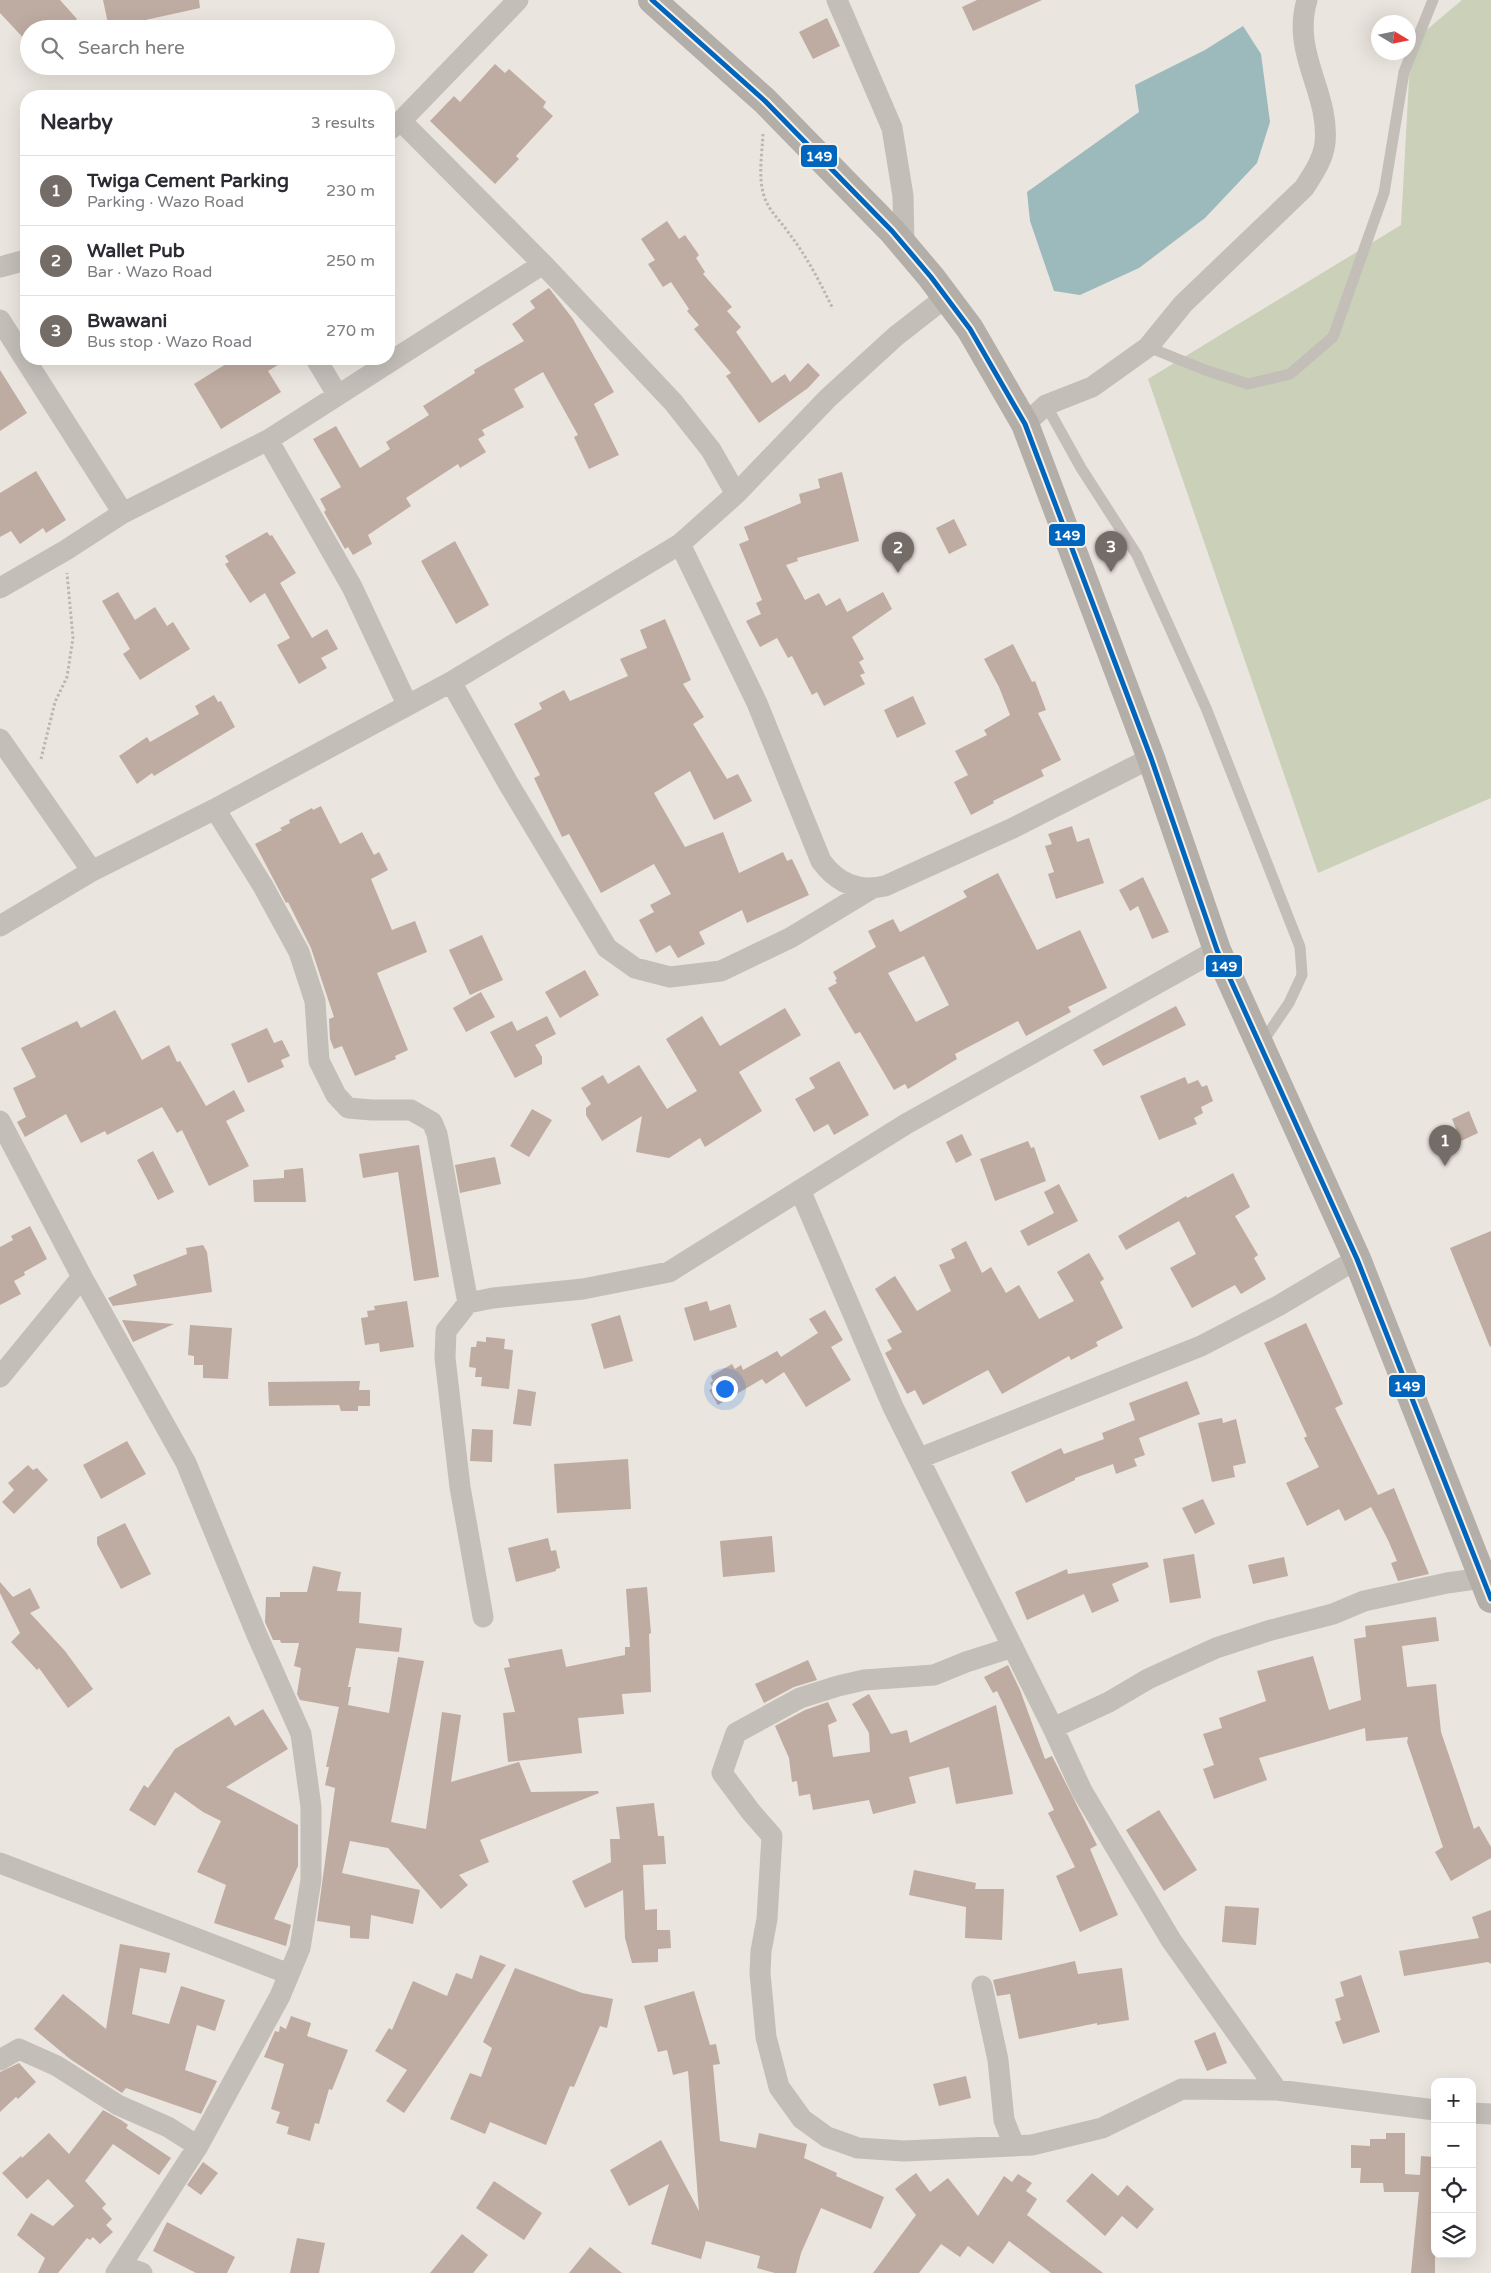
<!DOCTYPE html>
<meta charset="utf-8">
<style>
:root{--surface:#fff;--page:#f7f7f7;--text:#2b2b33;--muted:#7c7c81;--line:#e1e1e2;--accent:#746c67}
body{margin:0;font-family:"Varela Round",sans-serif;background:var(--page);color:var(--text)}
.controls{position:absolute;right:15px;bottom:15px;display:grid;overflow:hidden;border-radius:10px;box-shadow:0 5px 20px #0002}
.controls button{width:45px;height:45px;display:grid;place-items:center;padding:0;border:0;border-bottom:1px solid var(--line);background:var(--surface);color:var(--text);font:25px sans-serif}
.compass{position:absolute;left:1371px;top:15px;width:45px;height:45px;border-radius:50%;background:var(--surface);box-shadow:0 5px 20px #0002;rotate:100deg}
.you{position:absolute;left:724px;top:1388px;width:18px;height:18px;margin:-12px;border:4px solid #fff;border-radius:50%;background:#1a73e8;box-shadow:0 0 0 8px #1a73e833}
.badge{display:grid;place-items:center;width:32px;height:32px;border-radius:50%;background:var(--accent);color:#fff;font-size:16px;font-weight:700}
.pin{position:absolute;translate:-50% -41px;filter:drop-shadow(0 1px 2px #0008)}
.pin::after{content:'';position:absolute;top:26px;width:18px;height:15px;background:inherit;clip-path:polygon(0 0,100% 0,50% 100%)}
.list{margin:0;padding:0;list-style:none}
h2{display:flex;justify-content:space-between;align-items:center;height:65px;margin:0;padding:0 20px;font-size:21px}
h2 small{font-size:16px;font-weight:400;color:var(--muted)}
.list li{display:grid;grid-template-columns:32px 1fr auto;gap:15px;align-items:center;box-sizing:border-box;height:70px;padding:0 20px;border-top:1px solid var(--line)}
.list b{display:block;font-size:19px;white-space:nowrap}
.list p{margin:0;font-size:16px;white-space:nowrap;color:var(--muted)}
.list em{font-size:16px;font-style:normal;color:var(--muted)}
.icon{flex:none;width:28px;height:28px;fill:none;stroke:currentColor;stroke-width:2;stroke-linecap:round;stroke-linejoin:round}
.map{position:relative;flex:none;width:1491px;height:2273px;overflow:hidden}
.search{position:absolute;background:var(--surface);box-shadow:0 5px 20px #0002;left:20px;top:20px;width:375px;height:55px;display:flex;align-items:center;gap:12px;box-sizing:border-box;padding:0 18px;border-radius:28px;color:var(--muted);font-size:19px}
.panel{position:absolute;background:var(--surface);box-shadow:0 5px 20px #0002;left:20px;top:90px;width:375px;height:275px;border-radius:20px}
.map>svg:first-child{display:block}
.green{fill:#cbd0b9}
.water{fill:#9cbabb}
.building{fill:#beaba1;fill-rule:evenodd}
.lines{fill:none;stroke-linecap:round;stroke-linejoin:round}
.path{stroke:#bcb6b0;stroke-width:3;stroke-dasharray:2.5 2.5;stroke-linecap:butt}
.lane{stroke:#c3beb8;stroke-width:11}
.street{stroke:#c3beb8;stroke-width:21}
.secondary{stroke:#b4aea9;stroke-width:28}
.bus-1-casing{stroke:#f8f0e5;stroke-width:9}
.bus-1{stroke:#0065bd;stroke-width:5}
.line-badge{stroke:#f8f0e5;stroke-width:2}
.badge-label{font-size:14px;text-anchor:middle;font-weight:bold;fill:#fff}
</style>
<div class="map">
<svg width="1491" height="2273" viewBox="0 0 1491 2273">
<rect width="100%" height="100%" fill="#ebe5df"/>
<!-- green -->
<path class="green" d="M1462,0H1491V798L1318,873L1148,379L1401,225L1411,43Z"/>
<!-- water -->
<path class="water" d="M1243,26L1261,54L1270,122L1257,163L1205,218L1139,268L1080,295L1054,291L1030,221L1027,192L1139,112L1135,85L1205,50Z"/>
<!-- building -->
<path class="building" d="M0,0H60L77,19L66,29H29V44L0,13Z
M103,0H199L200,8L109,28Z
M977,0H1042L973,31L962,7Z
M827,18L840,46L813,59L799,32Z
M495,64L505,73L509,69L546,102L543,107L553,116L516,156L519,159L495,184L430,121L454,96L460,102Z
M667,221L679,239L685,235L699,255L696,258L705,272L703,274L732,307L727,311L741,327L736,332L772,383L785,374L790,382L808,363L820,375L808,388L759,423L726,376L731,373L694,329L699,325L687,311L689,309L671,282L663,287L648,264L655,260L641,239Z
M549,288L573,319L614,392L594,404L619,455L589,469L574,437L578,435L543,372L514,389L524,407L482,430L485,435L478,439L486,452L460,468L458,464L406,498L411,506L368,535L372,544L353,555L348,547L345,549L324,512L326,510L320,499L341,487L313,439L336,426L360,468L390,449L386,442L429,415L423,406L475,373L474,370L524,341L512,324L535,308L530,301Z
M234,359H288L268,371L281,392L221,429L194,384Z
M0,370L27,413L0,431Z
M36,471L66,520L46,533L43,528L20,544L11,531L0,537V493Z
M842,472L859,541L797,558L798,561L786,565L805,600L819,593L826,606L840,598L847,612L883,592L892,609L852,637L864,659L859,662L865,673L860,675L865,684L824,706L817,692L812,695L792,656L788,658L777,638L760,647L746,621L761,614L756,603L762,600L739,544L749,540L744,527L801,503L799,494L820,488L818,479Z
M954,519L967,545L949,554L936,528Z
M267,532L270,536L272,535L296,573L280,583L312,638L327,629L338,649L321,658L327,668L299,684L277,645L290,638L265,593L250,603L225,564L229,562L225,556Z
M455,541L489,605L456,624L421,561Z
M118,592L135,620L155,607L167,626L173,622L190,649L140,680L123,654L130,649L102,601Z
M665,619L691,680L683,684L704,717L693,724L727,779L738,774L752,801L714,820L690,771L654,793L685,847L723,832L739,873L783,852L787,861L792,859L809,895L747,923L742,910L699,932L705,944L678,958L670,945L656,953L639,920L654,912L650,905L671,894L654,864L601,893L569,834L562,837L534,778L540,775L514,724L542,709L539,703L564,690L570,701L628,676L620,659L647,648L640,630Z
M1013,644L1032,682L1035,681L1046,710L1038,713L1061,760L1041,770L1044,776L993,801L994,803L971,815L954,782L968,775L955,751L987,735L984,730L1010,715L999,687L984,659Z
M214,695L218,702L221,701L235,727L154,776L152,773L137,784L119,756L147,737L150,742L199,714L195,706Z
M913,696L926,724L897,738L884,710Z
M321,806L340,844L362,832L374,855L379,852L388,870L371,879L392,930L415,921L427,952L377,973L408,1050L395,1056L396,1059L355,1076L342,1046L334,1049L330,1039L329,1019L334,1017L311,948L288,902L286,903L255,844L282,830L280,828L290,823L289,820L312,808L313,810Z
M1072,826L1077,842L1089,838L1104,883L1056,899L1048,874L1054,872L1045,846L1052,844L1048,834Z
M998,873L1037,950L1080,930L1107,988L1068,1007L1071,1012L1026,1036L1018,1021L955,1054L957,1059L908,1089L905,1084L894,1090L860,1032L855,1034L828,988L837,983L835,980L837,979L833,972L876,947L868,931L893,919L900,932L967,897L963,891ZM924,956L949,1005L916,1022L888,973Z
M1143,877L1169,932L1152,939L1138,906L1130,911L1119,890Z
M482,935L503,980L470,995L449,950Z
M585,970L599,995L560,1018L545,992Z
M481,992L495,1017L466,1032L453,1008Z
M1176,1006L1186,1025L1103,1066L1093,1050Z
M785,1008L801,1035L739,1072L762,1111L705,1147L700,1138L669,1158L636,1152L642,1116L602,1141L586,1115V1108L591,1104L581,1088L603,1075L608,1084L639,1065L667,1109L697,1091L666,1039L702,1016L720,1046Z
M115,1010L142,1060L169,1045L177,1062L180,1061L206,1106L234,1090L245,1111L226,1121L249,1166L209,1186L182,1130L177,1133L162,1107L107,1135L105,1131L81,1143L66,1114L25,1137L17,1122L26,1117L13,1088L36,1077L21,1048L77,1021L81,1028Z
M547,1016L556,1034L535,1045L542,1057V1064L515,1078L490,1032L512,1021L517,1031Z
M267,1028L274,1043L282,1040L290,1056L281,1060L284,1067L248,1083L231,1044Z
M839,1061L869,1115L834,1135L828,1124L814,1132L795,1099L815,1088L809,1078Z
M1185,1077L1188,1084L1198,1080L1202,1087L1207,1085L1213,1101L1201,1107L1203,1113L1194,1118L1197,1124L1159,1140L1140,1096Z
M532,1109L552,1120L529,1157L510,1146Z
M1469,1111L1478,1133L1461,1141L1452,1119Z
M962,1134L972,1155L956,1163L946,1142Z
M1028,1141L1031,1148L1034,1147L1046,1181L995,1201L980,1159Z
M419,1145L439,1277L414,1281L398,1172L363,1178L359,1154Z
M153,1151L174,1192L158,1200L137,1160Z
M495,1157L501,1184L460,1193L455,1165Z
M303,1168L306,1202H254L253,1180L284,1178V1170Z
M1233,1173L1250,1207L1235,1216L1258,1255L1254,1258L1266,1279L1241,1294L1235,1285L1192,1308L1170,1268L1196,1254L1179,1221L1126,1250L1118,1236L1186,1196L1187,1198Z
M1059,1184L1078,1221L1028,1246L1020,1231L1054,1213L1044,1192Z
M30,1226L47,1259L24,1272L25,1275L14,1281L21,1294L0,1305V1247L13,1240L11,1236Z
M1491,1231V1346L1490,1347L1450,1248Z
M966,1241L982,1273L991,1267L1006,1293L1019,1285L1039,1319L1074,1301L1057,1272L1089,1253L1104,1279L1100,1282L1123,1328L1096,1342L1098,1346L1071,1360L1069,1356L1002,1394L988,1370L923,1405L915,1390L907,1394L885,1353L892,1349L887,1340L902,1332L875,1289L895,1276L917,1311L951,1291L939,1265L955,1258L951,1249Z
M203,1245L207,1252L212,1292L113,1306L108,1298L137,1285L133,1275L187,1254L186,1248Z
M407,1301L414,1347L380,1352L379,1343L365,1345L361,1318L368,1317L367,1311L375,1310L374,1306Z
M707,1301L710,1311L730,1304L737,1327L694,1341L684,1308Z
M825,1310L843,1340L831,1347L851,1380L806,1407L784,1372L766,1384L762,1379L718,1405L709,1390L713,1388L710,1383L713,1381L711,1376L732,1364L735,1369L741,1365L743,1370L777,1351L781,1357L818,1333L809,1319Z
M620,1315L633,1361L604,1369L591,1324Z
M122,1320L174,1324L133,1342Z
M1306,1323L1343,1404L1335,1408L1378,1495L1394,1488L1429,1574L1398,1581L1391,1563L1397,1561L1388,1540L1371,1507L1345,1521L1339,1509L1307,1526L1286,1483L1319,1467L1304,1438L1307,1436L1264,1343Z
M190,1325L232,1328L228,1379L203,1378V1365H194V1356L188,1355Z
M486,1337L505,1339L504,1349L513,1350L509,1389L481,1386L482,1377H475L476,1368L469,1367L471,1347H476L477,1341L486,1342Z
M360,1381L359,1390H370V1406H358V1411H341L339,1405L269,1406L268,1382Z
M1187,1381L1200,1414L1139,1438L1145,1455L1134,1459L1137,1466L1116,1474L1113,1464L1075,1478V1480L1026,1503L1011,1472L1061,1448L1064,1454L1104,1439L1102,1433L1135,1420L1129,1403Z
M518,1389L536,1392L531,1426L513,1424Z
M1222,1418L1223,1423L1236,1419L1246,1463L1233,1466L1235,1477L1212,1482L1198,1423Z
M472,1429L493,1430L492,1462L470,1461Z
M127,1441L146,1474L101,1499L83,1465Z
M628,1459L631,1509L557,1513L554,1464Z
M28,1465L33,1470L37,1468L48,1480L14,1514L2,1502L14,1490L8,1483Z
M1203,1499L1215,1524L1195,1534L1182,1508Z
M125,1523L151,1574L121,1589L97,1544V1537Z
M772,1536L775,1572L723,1577L720,1541Z
M548,1538L551,1551L556,1550L560,1568L556,1569V1571L516,1582L508,1548Z
M1194,1554L1201,1598L1170,1603L1163,1559Z
M1284,1557L1288,1576L1253,1584L1248,1565Z
M1147,1562L1149,1567L1112,1584L1119,1601L1092,1613L1084,1594L1027,1620L1015,1592L1067,1569L1068,1574Z
M313,1566L341,1572L337,1591L361,1592L359,1623L402,1628L399,1652L356,1648L348,1687H351L348,1705L389,1713L398,1657L424,1661L391,1822L426,1829L442,1712L461,1715L451,1782L519,1762L531,1792L598,1791L599,1793L480,1840L489,1862L459,1875L468,1885L441,1909L388,1848L350,1841L342,1873L420,1890L413,1924L371,1915L369,1939L350,1938V1926L317,1921L335,1788L325,1785L329,1767H326L339,1707L300,1700L297,1694L301,1668L294,1666L299,1643H281L280,1640H273L265,1622L266,1597H280V1592H307Z
M0,1582L13,1597L30,1588L40,1608L30,1613L65,1651L93,1689L68,1708L39,1668L37,1670L11,1642L20,1633L0,1593Z
M647,1587L651,1633L649,1634L651,1692L622,1694L624,1714L578,1718L582,1753L508,1762L503,1713L515,1712L504,1668L510,1667L508,1659L562,1649L566,1667L625,1655V1647H630L626,1589Z
M1436,1617L1439,1641L1402,1646L1407,1687L1436,1684L1441,1732L1474,1829L1479,1826L1491,1847V1858L1451,1881L1435,1852L1443,1847L1407,1742L1408,1737L1366,1741L1365,1728L1259,1758L1267,1780L1214,1799L1203,1769L1214,1765L1203,1734L1222,1728L1219,1718L1266,1701L1257,1671L1313,1656L1329,1710L1361,1700L1354,1639L1366,1637L1365,1626Z
M808,1660L817,1680L794,1687L764,1703L755,1684Z
M1008,1665L1020,1690L1045,1759L1052,1756L1097,1845L1090,1849L1118,1915L1080,1932L1056,1876L1075,1867L1048,1813L1054,1810L997,1691L993,1693L984,1677Z
M869,1694L891,1734L907,1730L910,1743L996,1705L1013,1794L956,1804L949,1767L909,1777L916,1803L873,1814L869,1800L813,1810L810,1794L799,1796L797,1781L792,1782L789,1758L775,1726L805,1710L828,1702L837,1721L828,1725L833,1757L870,1752L869,1733L852,1704Z
M263,1709L288,1749L226,1787L298,1825V1866L274,1919L291,1925L286,1946L214,1923L226,1885L197,1872L221,1821L203,1812L175,1792L155,1826L129,1810L144,1785L148,1788L175,1749L229,1716L235,1726Z
M654,1803L658,1836H664L666,1864L643,1865L645,1910L657,1909V1930H670L671,1948L658,1949V1962L632,1963L625,1938L623,1890L585,1908L572,1881L611,1862L610,1839H620L616,1807Z
M1159,1810L1197,1870L1164,1891L1126,1830Z
M914,1870L976,1883L975,1889H1004L1002,1940L965,1938L966,1907L909,1895Z
M1225,1906L1259,1908L1256,1945L1222,1942Z
M1491,1910V1964L1488,1962L1404,1976L1399,1951L1479,1938L1472,1917Z
M120,1944L170,1953L166,1973L140,1968L132,2014L169,2024L181,1986L225,2000L215,2031L197,2025L185,2070L217,2081L201,2114L126,2088L122,2093L70,2059L34,2029L63,1994L106,2029Z
M480,1955L506,1965L404,2113L386,2101L407,2070L375,2051L389,2028L392,2030L413,1981L447,1996L456,1973L472,1979Z
M1075,1961L1078,1974L1122,1968L1129,2020L1097,2025V2023L1019,2039L1010,1994L997,1996L993,1980Z
M515,1968L582,1993L613,1999L607,2028L600,2026L574,2087L570,2086L546,2145L490,2122L485,2134L450,2119L470,2073L481,2077L492,2048L483,2042Z
M1361,1975L1380,2032L1343,2044L1335,2022L1341,2020L1335,1999L1344,1996L1340,1982Z
M694,1991L710,2045L716,2044L720,2064L713,2065L720,2141L756,2148L759,2133L807,2144L804,2158L837,2173L836,2176L884,2197L871,2229L821,2208L801,2253L796,2273H775L757,2268L760,2256L706,2241L701,2259L651,2244L669,2184L629,2206L610,2170L661,2140L699,2211L688,2071L673,2075L667,2050L658,2052L644,2006Z
M291,2016L311,2023L307,2036L348,2050L332,2090L329,2089L319,2124L315,2123L310,2141L287,2134L289,2127L276,2123L280,2112L271,2109L284,2064L264,2057L275,2031L279,2032L280,2026L286,2029Z
M1215,2032L1227,2063L1207,2071L1194,2041Z
M19,2063L36,2082L18,2099L16,2097L0,2112V2072Z
M966,2076L971,2098L939,2106L933,2084Z
M103,2110L121,2120L128,2125L126,2128L171,2158L159,2175L113,2144L85,2181L106,2204L102,2208L112,2219L106,2225L113,2232L100,2244L93,2237L90,2240L87,2238L58,2273H38L45,2258L17,2235L31,2213L53,2226L74,2206L48,2179L27,2199L2,2173L21,2156L22,2158L49,2133L69,2154Z
M1386,2133H1405V2174L1420,2175L1421,2156L1435,2157V2273H1411L1419,2192H1384L1383,2183H1360L1361,2168H1351V2145L1370,2146V2139H1386Z
M203,2162L218,2173L201,2195L187,2185Z
M916,2173L930,2192L948,2178L978,2216L1004,2176L1012,2182L1018,2174L1032,2183L1026,2191L1037,2199L1027,2215L1103,2273H1051L1009,2241L993,2264L968,2246L960,2257L941,2244L919,2273H873L916,2215L895,2189Z
M1092,2173L1118,2196L1127,2185L1154,2209L1137,2229L1122,2216L1105,2236L1066,2201Z
M494,2181L542,2213L524,2240L476,2208Z
M167,2222L235,2257L227,2273H196L153,2251Z
M462,2234L488,2255L473,2273H430Z
M297,2238L325,2243L319,2273H290Z
M590,2247L622,2273H569Z"/>
<g class="lines">
<!-- path -->
<path class="path" d="M763,134C762,154 758,177 764,196C769,211 779,219 788,232C806,255 820,282 833,309
M41,759L55,702L67,677L73,638L67,573"/>
<!-- lane -->
<path class="lane" d="M1148,347L1205,370L1248,384L1290,374L1333,337L1384,193L1404,72L1433,0
M1046,405L1081,468L1137,555L1206,708L1300,947L1302,975L1289,1003L1261,1044"/>
<!-- street -->
<path class="street" d="M837,0L892,128L903,196L904,245
M401,121L543,264L673,402L711,450L736,494
M389,130L401,121L518,0
M0,267L26,260
M0,320L123,513
M316,359L337,394
M1025,424L1046,405L1092,387L1148,347L1183,304L1304,188C1313,174 1323,160 1325,143C1330,92 1291,54 1307,0
M268,440L352,587L407,704
M680,544L757,703L821,861C838,884 858,892 885,886L1013,828L1151,758
M0,588L66,550L123,513L268,440L543,264
M451,682L508,783L607,948L635,968L670,977L721,971L790,938L871,889
M0,739L92,871
M215,809L263,886L299,952L315,1001L319,1061L336,1095L348,1108L372,1110H411L432,1122L437,1134L468,1303
M0,926L92,871L215,809L451,682L680,544L736,494L828,398L896,336L946,297
M0,1121L82,1277L186,1463L257,1635L301,1734L311,1807V1880L300,1948L280,1996L198,2146L116,2273
M800,1190L893,1407L1053,1728L1082,1791L1171,1940L1277,2090
M0,1377L82,1277
M920,1458L1201,1346L1278,1306L1357,1259
M483,1617L460,1487L445,1358L446,1331L468,1303L493,1298L583,1289L669,1272L906,1124L1217,950
M1013,1647L966,1662L934,1675L864,1680L838,1686L800,1698L736,1733L722,1773L751,1812L772,1836L767,1919L761,1951L760,1973L766,2037L779,2087L802,2119L827,2137L858,2148L904,2151L1032,2145L1102,2128L1182,2089L1277,2090L1435,2110
M1053,1728L1109,1702L1148,1679L1216,1648L1271,1630L1333,1614L1364,1601L1447,1583L1483,1578
M0,1863L289,1974
M982,1986L998,2060L1004,2120L1014,2145
M0,2060L19,2049L57,2066L118,2105L168,2127L198,2146
M1472,2113L1491,2114
M122,2266L142,2273"/>
<!-- secondary -->
<path class="secondary" d="M652,0L765,101L892,231L931,277L970,329L1025,424L1151,758L1217,950L1357,1259L1491,1599"/>
<!-- bus-1 casing -->
<g class="bus-1-casing">
<path id="bus-1" d="M652,0L765,101L892,231L931,277L970,329L1025,424L1151,758L1217,950L1357,1259L1491,1599"/>
</g>
<!-- bus-1 -->
<use href="#bus-1" class="bus-1"/>
</g>
<g class="line-badge">
<rect x="800" y="144" width="38" height="24" rx="5" fill="#0065bd"/>
<rect x="1048" y="523" width="38" height="24" rx="5" fill="#0065bd"/>
<rect x="1205" y="954" width="38" height="24" rx="5" fill="#0065bd"/>
<rect x="1388" y="1374" width="38" height="24" rx="5" fill="#0065bd"/>
</g>
<g class="badge-label">
<text x="819" y="161">149</text>
<text x="1067" y="540">149</text>
<text x="1224" y="971">149</text>
<text x="1407" y="1391">149</text>
</g>
</svg>
<div class="controls">
<button>+</button>
<button>−</button>
<button><svg class="icon" aria-label="locate" viewBox="0 0 24 24"><circle cx="12" cy="12" r="6"/><path d="M12 2v4M12 18v4M2 12h4M18 12h4"/></svg></button>
<button><svg class="icon" aria-label="layers" viewBox="0 0 24 24"><path d="M12 4l9 5-9 5-9-5zM3 14l9 5 9-5"/></svg></button>
</div>
<svg class="compass" viewBox="-18 -18 36 36"><path d="M0-13l5 13h-10z" fill="#e53935"/><path d="M0 13l5-13h-10z" fill="#7c7c81"/></svg>
<div class="you"></div>
<div class="pin badge" style="left:1445px;top:1166px">1</div>
<div class="pin badge" style="left:898px;top:573px">2</div>
<div class="pin badge" style="left:1111px;top:572px">3</div>
<div class="search"><svg class="icon" aria-label="search" viewBox="0 0 24 24"><circle cx="10" cy="10" r="6"/><path d="M15 15l6 6"/></svg>Search here</div>
<section class="panel">
<h2>Nearby<small>3 results</small></h2>
<ul class="list">
<li><span class="badge">1</span><div><b>Twiga Cement Parking</b><p>Parking · Wazo Road</p></div><em>230 m</em></li>
<li><span class="badge">2</span><div><b>Wallet Pub</b><p>Bar · Wazo Road</p></div><em>250 m</em></li>
<li><span class="badge">3</span><div><b>Bwawani</b><p>Bus stop · Wazo Road</p></div><em>270 m</em></li>
</ul>
</section>
</div>
